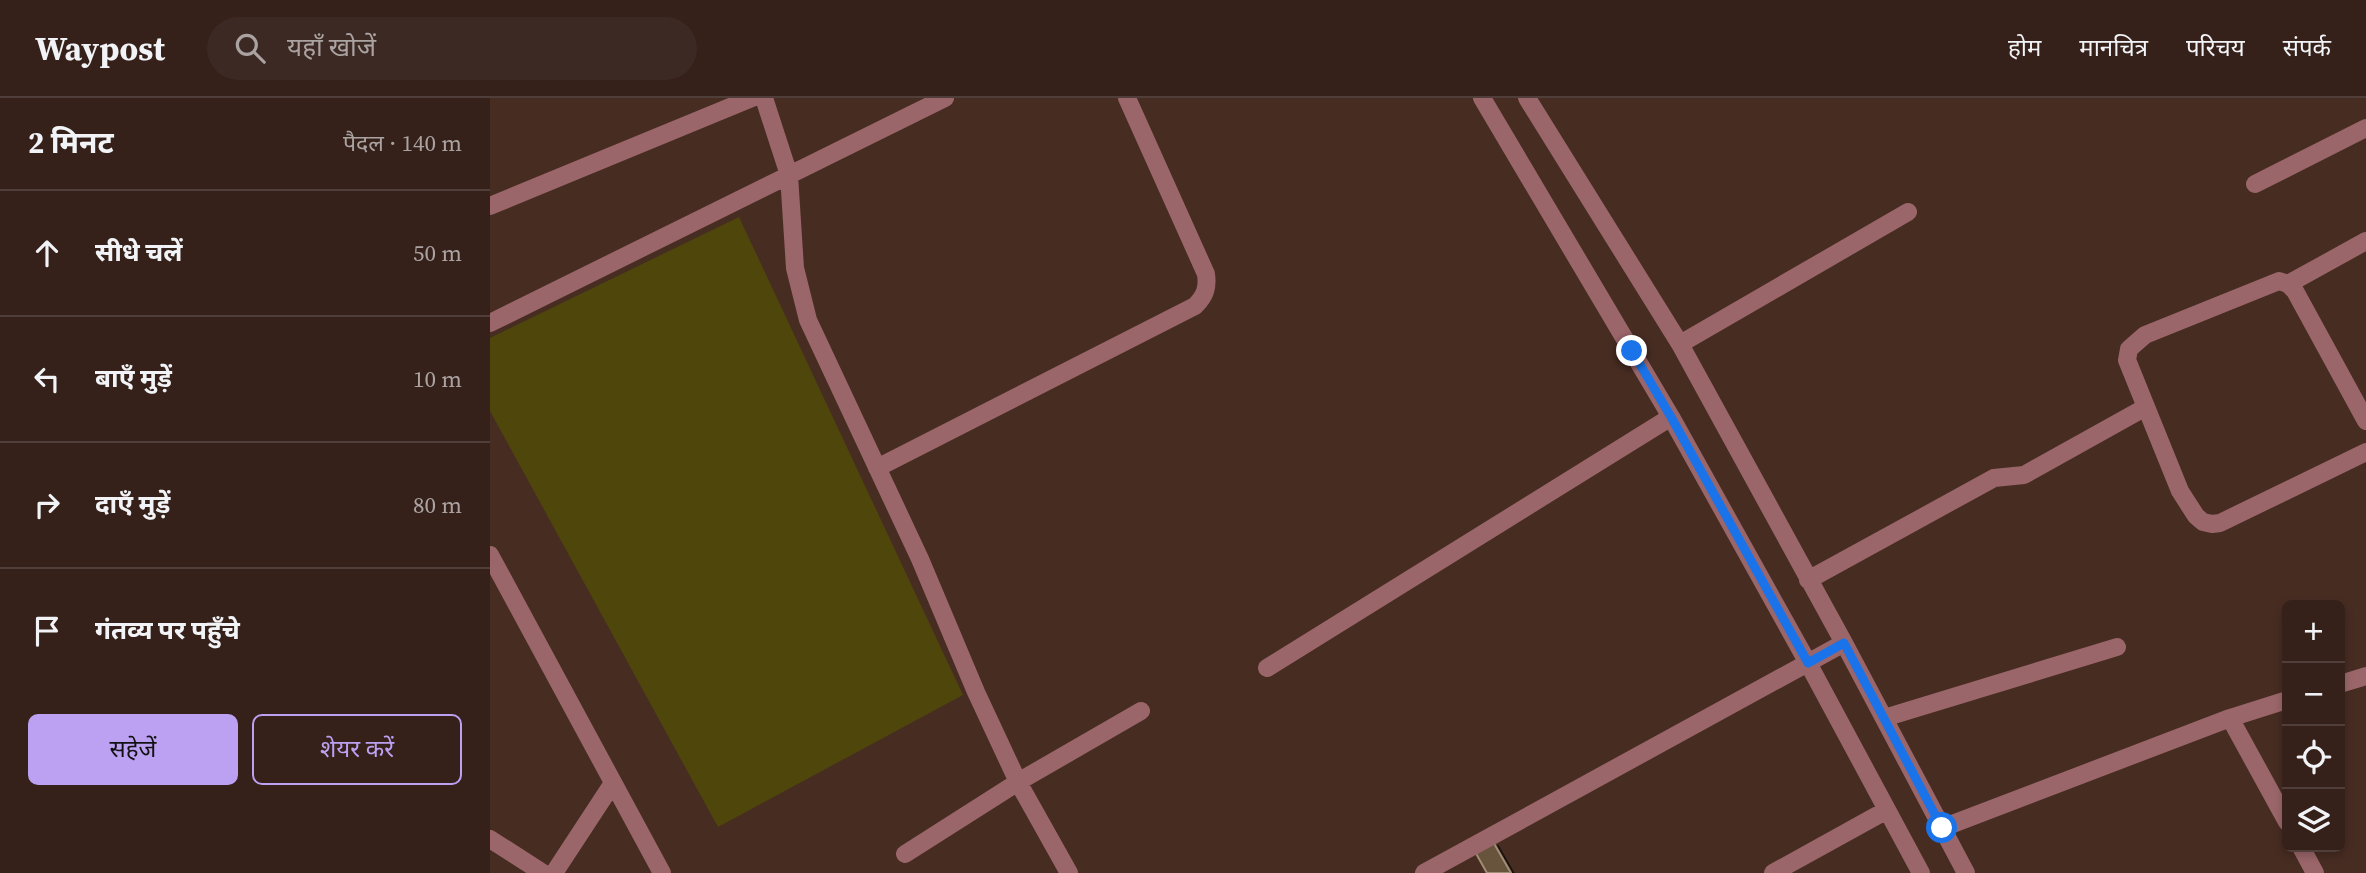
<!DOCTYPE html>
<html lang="hi">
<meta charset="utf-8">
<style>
:root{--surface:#35211a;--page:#3d2923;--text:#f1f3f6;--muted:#aaa3a2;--line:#4f3e39;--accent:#bca0f2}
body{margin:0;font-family:"Source Serif 4","Noto Sans Devanagari",serif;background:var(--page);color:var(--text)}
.controls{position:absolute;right:21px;bottom:21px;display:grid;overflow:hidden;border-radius:10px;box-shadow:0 4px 10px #0003}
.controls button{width:63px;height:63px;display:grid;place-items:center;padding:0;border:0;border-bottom:2px solid var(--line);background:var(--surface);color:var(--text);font:35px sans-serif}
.stop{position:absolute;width:21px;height:21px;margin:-16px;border:5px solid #1a73e8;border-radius:50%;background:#fff}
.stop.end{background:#1a73e8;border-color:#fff;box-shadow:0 2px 7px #0008}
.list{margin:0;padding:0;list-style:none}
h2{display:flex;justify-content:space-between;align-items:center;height:91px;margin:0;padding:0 28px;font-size:30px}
h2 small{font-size:23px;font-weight:400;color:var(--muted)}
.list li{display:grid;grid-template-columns:46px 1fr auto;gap:21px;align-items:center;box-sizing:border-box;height:126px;padding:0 28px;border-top:2px solid var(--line)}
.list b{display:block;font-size:26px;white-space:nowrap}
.list em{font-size:23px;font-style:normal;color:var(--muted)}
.actions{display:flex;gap:14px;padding:21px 28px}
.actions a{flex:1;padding:16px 0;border:2px solid var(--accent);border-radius:10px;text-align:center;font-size:24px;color:var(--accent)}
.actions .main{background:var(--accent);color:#111}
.icon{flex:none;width:38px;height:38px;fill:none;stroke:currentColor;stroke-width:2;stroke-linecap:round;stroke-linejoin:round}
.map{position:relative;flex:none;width:1876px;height:775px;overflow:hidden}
header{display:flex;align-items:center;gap:42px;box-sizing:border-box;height:98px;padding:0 35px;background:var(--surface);border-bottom:2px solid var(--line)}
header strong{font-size:33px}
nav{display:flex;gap:38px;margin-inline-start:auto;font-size:24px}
.search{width:490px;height:63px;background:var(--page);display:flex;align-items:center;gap:18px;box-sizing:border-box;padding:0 24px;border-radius:38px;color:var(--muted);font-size:26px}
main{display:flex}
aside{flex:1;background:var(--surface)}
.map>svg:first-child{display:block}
.green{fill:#4f460c}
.building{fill:#67533d;stroke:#a18c74;stroke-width:2;filter:url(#shadow)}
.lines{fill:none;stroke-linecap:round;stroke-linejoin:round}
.minor{stroke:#9b666a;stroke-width:18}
.route{stroke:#1a73e8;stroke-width:9}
</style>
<header>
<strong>Waypost</strong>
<div class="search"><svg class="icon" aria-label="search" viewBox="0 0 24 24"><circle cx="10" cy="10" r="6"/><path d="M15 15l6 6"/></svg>यहाँ खोजें</div>
<nav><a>होम</a><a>मानचित्र</a><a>परिचय</a><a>संपर्क</a></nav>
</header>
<main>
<aside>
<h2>2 मिनट<small>पैदल · 140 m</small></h2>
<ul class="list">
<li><svg class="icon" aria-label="ahead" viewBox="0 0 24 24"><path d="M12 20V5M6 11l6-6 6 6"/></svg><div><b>सीधे चलें</b></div><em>50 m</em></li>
<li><svg class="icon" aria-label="left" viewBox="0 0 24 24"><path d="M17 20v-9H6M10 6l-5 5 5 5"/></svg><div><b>बाएँ मुड़ें</b></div><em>10 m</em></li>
<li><svg class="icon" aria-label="right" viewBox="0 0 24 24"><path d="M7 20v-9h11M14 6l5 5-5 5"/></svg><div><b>दाएँ मुड़ें</b></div><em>80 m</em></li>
<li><svg class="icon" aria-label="arrive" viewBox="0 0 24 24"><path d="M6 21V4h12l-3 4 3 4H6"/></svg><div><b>गंतव्य पर पहुँचे</b></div></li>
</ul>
<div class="actions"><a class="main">सहेजें</a><a>शेयर करें</a></div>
</aside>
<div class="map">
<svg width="1876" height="775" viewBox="0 0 1876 775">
<defs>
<filter id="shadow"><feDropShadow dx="6" dy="6" stdDeviation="0" flood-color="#0009"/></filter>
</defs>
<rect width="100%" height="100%" fill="#472c22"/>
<!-- green -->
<path class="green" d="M249,119L473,597L228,729L0,313V240Z"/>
<!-- building -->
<path class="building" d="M1002,742L1021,775H997L984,752Z"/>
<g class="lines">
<!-- minor -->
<path class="minor" d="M274,0L299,77L305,170L318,222L430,461L486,594L528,684L579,775
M992,0L1181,319L1318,565L1431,775
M1037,0L1190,246L1354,545L1476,775
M1765,86L1876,30
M0,108L262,0
M1798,186L1876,143
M0,225L455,0
M1190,246L1418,114
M1876,323L1805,193L1798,186L1789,183L1655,237L1639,251L1637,262L1690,393L1706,418L1713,424L1722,426L1730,425L1876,354
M387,370L705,208C715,198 718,190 716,176L637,0
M0,457L172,775
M1318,482L1504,380L1534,377L1656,309
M777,570L1181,319
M1850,586L1876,578
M1394,620L1627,549
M1740,620L1797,602
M1452,730L1740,620L1797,724
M0,741L53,775
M1811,749L1825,775
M415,756L528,684L651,613
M64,775L123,685
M934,775L1354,545
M1283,775L1397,712"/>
</g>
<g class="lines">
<!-- route -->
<path class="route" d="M1142,253L1181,319L1318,565L1354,545L1452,730"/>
</g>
</svg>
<div class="controls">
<button>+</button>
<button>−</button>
<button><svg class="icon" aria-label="locate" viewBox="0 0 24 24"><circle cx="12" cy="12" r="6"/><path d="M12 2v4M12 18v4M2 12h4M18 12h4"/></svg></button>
<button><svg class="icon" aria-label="layers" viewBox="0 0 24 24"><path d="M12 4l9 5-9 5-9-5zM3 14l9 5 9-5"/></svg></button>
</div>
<div class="stop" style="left:1452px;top:730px"></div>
<div class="stop end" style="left:1142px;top:253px"></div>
</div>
</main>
